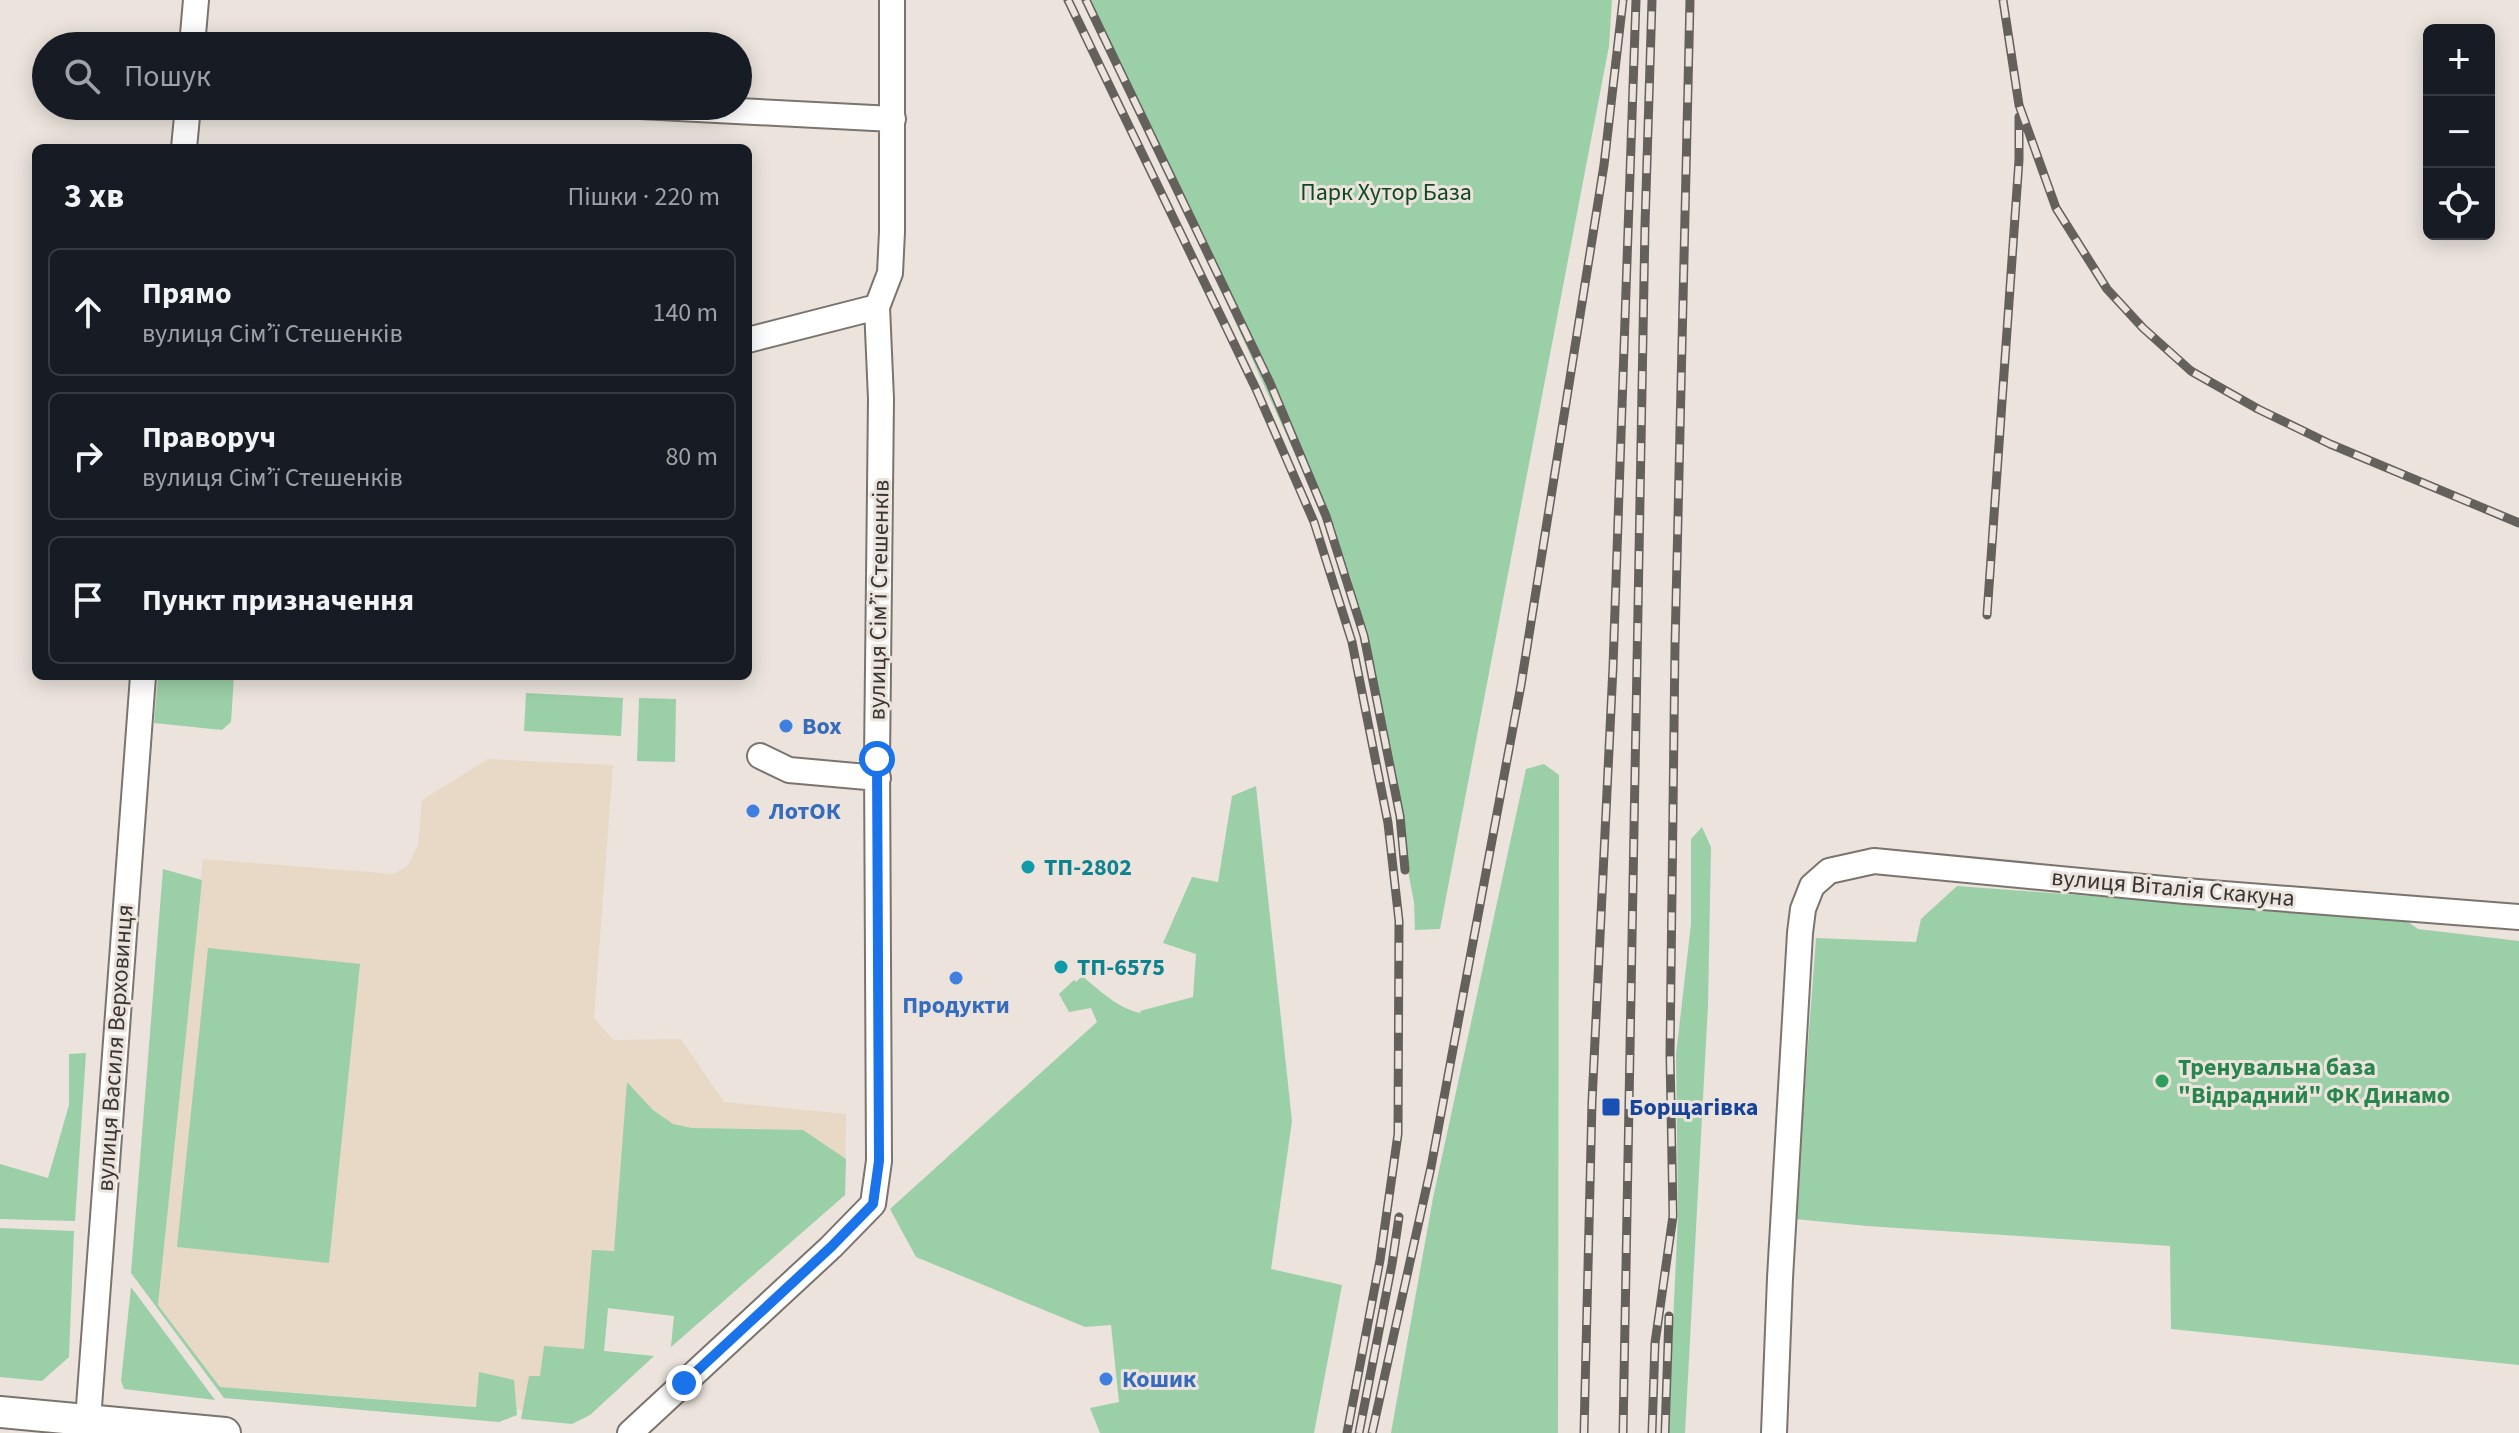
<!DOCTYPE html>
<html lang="uk">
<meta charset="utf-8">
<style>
:root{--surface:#171b24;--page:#242831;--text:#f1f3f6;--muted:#9ea1a6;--line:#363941}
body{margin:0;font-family:"Source Sans 3",sans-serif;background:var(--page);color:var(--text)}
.controls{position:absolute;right:24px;top:24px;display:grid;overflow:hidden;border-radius:12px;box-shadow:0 4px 20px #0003}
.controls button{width:72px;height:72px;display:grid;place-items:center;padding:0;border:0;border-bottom:2px solid var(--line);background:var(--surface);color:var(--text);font:40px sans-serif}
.stop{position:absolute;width:24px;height:24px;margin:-18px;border:6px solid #1a73e8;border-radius:50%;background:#fff}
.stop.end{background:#1a73e8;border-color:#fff;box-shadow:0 2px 8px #0008}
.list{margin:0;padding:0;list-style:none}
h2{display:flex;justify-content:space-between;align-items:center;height:104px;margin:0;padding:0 32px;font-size:34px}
h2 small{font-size:26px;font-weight:400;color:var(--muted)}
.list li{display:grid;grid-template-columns:52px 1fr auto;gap:24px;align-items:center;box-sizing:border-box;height:128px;margin:0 16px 16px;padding:0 16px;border:2px solid var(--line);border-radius:12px}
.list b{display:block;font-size:30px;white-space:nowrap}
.list p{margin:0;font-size:26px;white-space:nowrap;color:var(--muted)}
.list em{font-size:26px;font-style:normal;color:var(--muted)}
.icon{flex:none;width:44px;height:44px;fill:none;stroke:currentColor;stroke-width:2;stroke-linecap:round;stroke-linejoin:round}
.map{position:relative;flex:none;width:2519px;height:1433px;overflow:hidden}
.search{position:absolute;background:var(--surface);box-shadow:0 4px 20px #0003;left:32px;top:32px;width:720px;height:88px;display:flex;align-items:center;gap:20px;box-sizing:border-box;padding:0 28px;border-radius:44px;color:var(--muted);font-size:30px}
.panel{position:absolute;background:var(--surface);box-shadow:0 4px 20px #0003;left:32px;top:144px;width:720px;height:536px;border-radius:12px}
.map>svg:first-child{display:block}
.education{fill:#e7d9c6}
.green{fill:#9bcfa7}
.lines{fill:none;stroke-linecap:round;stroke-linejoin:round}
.minor-casing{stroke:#7b746e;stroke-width:28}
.major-casing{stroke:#7b746e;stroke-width:34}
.minor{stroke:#fff;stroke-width:24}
.major{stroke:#fff;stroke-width:30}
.rail-casing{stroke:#64605c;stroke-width:9}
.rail{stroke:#ebe3dc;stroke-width:6;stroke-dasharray:18;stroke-linecap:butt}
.route{stroke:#1a73e8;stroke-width:10}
.shop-dot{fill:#3f7fe0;stroke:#ebe3dc;stroke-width:3}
.culture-dot{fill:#0f9aa8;stroke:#ebe3dc;stroke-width:3}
.leisure-dot{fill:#2e9e5b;stroke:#ebe3dc;stroke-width:3}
.transit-dot{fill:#1a4fb4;stroke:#ebe3dc;stroke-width:3}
.labels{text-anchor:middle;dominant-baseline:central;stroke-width:6;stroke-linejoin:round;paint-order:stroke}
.park-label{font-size:24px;fill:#0f4824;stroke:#ebe3dc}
.street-label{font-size:24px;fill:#383633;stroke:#ebe3dc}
.shop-label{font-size:24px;font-weight:bold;fill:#366cbe;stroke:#ebe3dc;text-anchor:start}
.culture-label{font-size:24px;font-weight:bold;fill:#0d838f;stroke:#ebe3dc;text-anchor:start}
.leisure-label{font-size:24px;font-weight:bold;fill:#27864d;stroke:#ebe3dc;text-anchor:start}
.transit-label{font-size:24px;font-weight:bold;fill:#164399;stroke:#ebe3dc;text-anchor:start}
</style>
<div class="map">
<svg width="2519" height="1433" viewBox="0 0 2519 1433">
<rect width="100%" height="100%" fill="#ebe3dc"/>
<!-- education -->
<path class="education" d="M488,759L613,765L594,1018L613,1040L681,1039L724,1102L846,1114L845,1195L671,1347L674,1316L608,1308L604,1351L654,1356L590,1415L220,1387L158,1305L203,859L394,874L408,865L418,845L422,800Z"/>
<!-- green -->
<path class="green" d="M1090,0H1612L1609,46L1440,929L1415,930L1414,902L1351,578Z
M158,676H234L231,722L222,730L154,723Z
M526,693L623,698L621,736L524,731Z
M639,698L676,699L675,762L637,761Z
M1544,764L1559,775L1558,1433H1391L1433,1198L1526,769Z
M1256,786L1292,1121L1271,1269L1342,1285L1314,1433H1100L1090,1408L1119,1402L1111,1325L1085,1327L916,1257L890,1209L1097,1022L1091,1008L1069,1012L1059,994L1074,980L1076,982L1082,976C1098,989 1120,1010 1141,1013L1140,1011L1193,997L1196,954L1163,943L1192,877L1218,882L1232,796Z
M1702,827L1711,847L1708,1005L1685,1433H1668L1678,1215L1676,1055L1691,924V839Z
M163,869L202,880L158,1305L220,1387L476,1407L479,1372L514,1380L517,1415L499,1422L224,1398L131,1273Z
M1957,886L2404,919L2418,929L2519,941V1365L2171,1329L2170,1246L1867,1226L1795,1219L1816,938L1916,942L1921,919Z
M208,948L360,964L329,1263L177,1247Z
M86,1053L75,1221L0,1219V1164L48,1178L69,1105V1054Z
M627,1082L653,1110L673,1124L692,1128L803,1130L846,1159L845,1195L671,1347L674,1316L608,1308L604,1351L654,1356L590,1415L572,1424L521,1419L529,1376H540L544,1346L584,1349L592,1250L614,1251Z
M0,1228L74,1231L69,1357L42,1381L0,1377Z
M131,1287L215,1400L124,1389L121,1381Z"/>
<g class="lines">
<!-- minor casing -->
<g class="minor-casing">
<path id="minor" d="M192,46L196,0
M640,106L893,119
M184,148L188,106
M748,340L877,307
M760,756L789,770L878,778
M88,1420L143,676
M630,1433L831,1247L873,1204L879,1161L877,759L881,399L877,307L890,273L892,232V0
M1774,1433L1780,1278L1800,933L1803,909L1812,886L1829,871L1874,861L2185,891L2519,917"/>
</g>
<!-- major casing -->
<g class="major-casing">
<path id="major" d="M0,1412L225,1433"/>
</g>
<!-- minor -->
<use href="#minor" class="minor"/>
<!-- major -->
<use href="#major" class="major"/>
<!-- rail casing -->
<g class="rail-casing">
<path id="rail" d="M1068,0L1256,389L1314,522L1352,642L1388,823L1399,921L1398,1134L1380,1260L1347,1433
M1086,0L1270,383L1326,516L1364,636L1400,816L1405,870
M2003,0L2019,105L2056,208L2107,289L2143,328L2191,371L2258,409L2330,444L2519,523
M1987,615L2019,160V117
M1359,1433L1392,1264L1399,1217
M1372,1433L1431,1167L1521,685L1604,165L1623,0
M1584,1433L1592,1102L1613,667L1636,0
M1623,1433L1645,225L1652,0
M1652,1433L1655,1343L1673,1216L1670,1055L1675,646L1690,0
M1665,1433L1669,1316"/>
</g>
<!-- rail -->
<use href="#rail" class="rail"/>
</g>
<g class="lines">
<!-- route -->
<path class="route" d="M684,1383L831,1247L873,1204L879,1161L877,759"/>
</g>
<!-- markers -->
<g class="shop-dot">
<circle cx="786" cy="726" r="8"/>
<circle cx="753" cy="811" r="8"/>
<circle cx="956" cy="978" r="8"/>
<circle cx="1106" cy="1379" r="8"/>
</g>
<g class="culture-dot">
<circle cx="1028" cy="867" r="8"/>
<circle cx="1061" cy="967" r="8"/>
</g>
<circle class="leisure-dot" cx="2162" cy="1081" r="8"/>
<rect class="transit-dot" x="1601" y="1097" width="20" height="20" rx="4"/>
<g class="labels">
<!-- park labels -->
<g class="park-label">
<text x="1386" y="192">Парк Хутор База</text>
</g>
<!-- street labels -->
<g class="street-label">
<text transform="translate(879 600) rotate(-89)">вулиця Сімʼї Стешенків</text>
<text transform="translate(2173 888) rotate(5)">вулиця Віталія Скакуна</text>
<text transform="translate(115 1048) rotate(-86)">вулиця Василя Верховинця</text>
</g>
<!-- shop labels -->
<g class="shop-label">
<text x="802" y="726">Box</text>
<text x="769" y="811">ЛотОК</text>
<text x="956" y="1005" text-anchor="middle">Продукти</text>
<text x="1122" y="1379">Кошик</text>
</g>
<!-- culture labels -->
<g class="culture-label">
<text x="1044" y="867">ТП-2802</text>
<text x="1077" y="967">ТП-6575</text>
</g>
<!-- leisure labels -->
<g class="leisure-label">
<text x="2178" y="1067">Тренувальна база<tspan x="2178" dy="28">"Відрадний" ФК Динамо</tspan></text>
</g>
<!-- transit labels -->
<g class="transit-label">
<text x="1629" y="1107">Борщагівка</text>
</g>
</g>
</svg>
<div class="controls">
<button>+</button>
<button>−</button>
<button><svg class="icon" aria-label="locate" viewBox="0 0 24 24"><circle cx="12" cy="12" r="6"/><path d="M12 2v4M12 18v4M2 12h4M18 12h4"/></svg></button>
</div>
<div class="stop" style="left:877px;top:759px"></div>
<div class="stop end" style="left:684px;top:1383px"></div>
<div class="search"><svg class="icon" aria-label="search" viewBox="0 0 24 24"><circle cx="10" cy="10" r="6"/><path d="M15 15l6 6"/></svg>Пошук</div>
<section class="panel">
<h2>3 хв<small>Пішки · 220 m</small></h2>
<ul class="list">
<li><svg class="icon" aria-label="ahead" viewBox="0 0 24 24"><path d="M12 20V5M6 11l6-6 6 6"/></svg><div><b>Прямо</b><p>вулиця Сімʼї Стешенків</p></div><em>140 m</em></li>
<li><svg class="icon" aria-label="right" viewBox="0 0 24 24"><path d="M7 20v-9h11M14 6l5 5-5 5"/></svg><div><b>Праворуч</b><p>вулиця Сімʼї Стешенків</p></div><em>80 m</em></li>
<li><svg class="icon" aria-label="arrive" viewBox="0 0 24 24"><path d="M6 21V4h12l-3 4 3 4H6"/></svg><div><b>Пункт призначення</b></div></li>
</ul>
</section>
</div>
